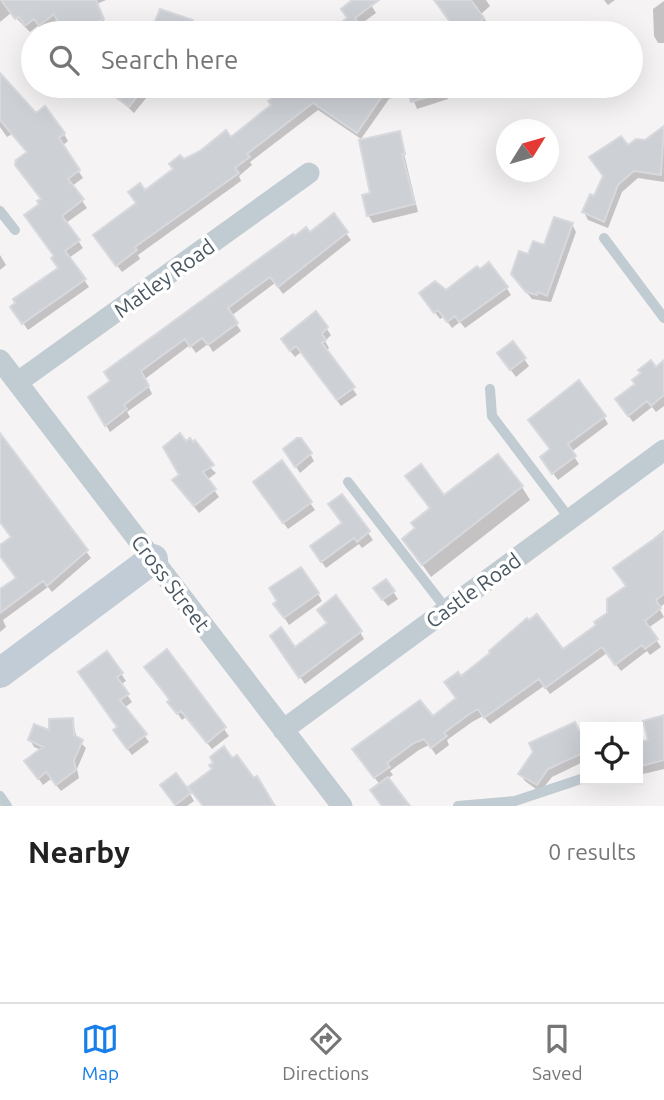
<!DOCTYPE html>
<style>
:root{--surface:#fff;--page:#f6f6f6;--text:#222;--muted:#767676;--line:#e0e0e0;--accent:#187fe9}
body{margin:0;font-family:Ubuntu,sans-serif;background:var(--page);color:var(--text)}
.controls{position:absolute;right:21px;bottom:21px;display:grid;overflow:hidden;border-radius:0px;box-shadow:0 7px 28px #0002}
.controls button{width:63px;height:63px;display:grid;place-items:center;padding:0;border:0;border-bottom:2px solid var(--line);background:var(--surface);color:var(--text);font:35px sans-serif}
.compass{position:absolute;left:496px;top:119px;width:63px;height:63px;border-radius:50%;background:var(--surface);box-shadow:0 7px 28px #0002;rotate:53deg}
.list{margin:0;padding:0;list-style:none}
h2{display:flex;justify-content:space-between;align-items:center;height:91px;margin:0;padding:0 28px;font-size:30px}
h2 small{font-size:23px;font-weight:400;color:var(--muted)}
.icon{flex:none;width:38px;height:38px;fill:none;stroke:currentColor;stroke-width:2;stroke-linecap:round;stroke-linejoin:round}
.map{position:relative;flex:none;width:664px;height:806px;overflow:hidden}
.search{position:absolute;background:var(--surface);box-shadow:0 7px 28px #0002;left:21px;right:21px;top:21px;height:77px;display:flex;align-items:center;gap:18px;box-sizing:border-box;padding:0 24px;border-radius:38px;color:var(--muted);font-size:26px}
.sheet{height:196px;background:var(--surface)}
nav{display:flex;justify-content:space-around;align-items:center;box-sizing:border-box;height:98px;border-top:2px solid var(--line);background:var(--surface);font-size:19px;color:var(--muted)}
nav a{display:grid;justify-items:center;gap:4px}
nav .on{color:var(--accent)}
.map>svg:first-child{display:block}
.shadow{fill:#0003}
.building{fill:#cdd0d5;stroke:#d7d9de;stroke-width:2}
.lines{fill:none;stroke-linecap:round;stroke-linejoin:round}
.lane{stroke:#c1cbd2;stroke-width:10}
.street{stroke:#c1cbd2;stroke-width:21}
.secondary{stroke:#c1ccd6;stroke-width:30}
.labels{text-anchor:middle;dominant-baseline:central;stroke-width:7;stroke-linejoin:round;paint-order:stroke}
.street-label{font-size:21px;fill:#4a5761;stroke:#fff}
</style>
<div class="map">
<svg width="664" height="806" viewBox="0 0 664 806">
<rect width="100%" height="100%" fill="#f5f3f3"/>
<!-- shadow -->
<path class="shadow" d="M0,0H106L97,4L107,27L92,33H64L59,21L44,32L39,25L30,32L11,13L0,22Z
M355,0H368L376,13L358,26L364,33H339L337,28L349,19Z
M442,0H486L490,6L481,14L488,24L477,33H431L454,26Z
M604,0H615L608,5Z
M664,1V43H658L654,36L653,9Z
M192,21L195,27L226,33H161L155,25Z
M579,21L587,33H561Z
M552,25L557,33H541Z
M0,76L15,96L18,93L36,116L64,134L68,141L62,146L83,178L72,186L87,208L66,223L83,248L69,258L89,287L28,330L17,314L60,269L29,153L14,133L7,137L0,127Z
M56,86H67L60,91Z
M122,86H156L134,113L115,95Z
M291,86H444L448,99L417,109L410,92L389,99L361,139L318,110L250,162L252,165L239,176L241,181L138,255L140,259L122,272L100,243L138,204L145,192L183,161L230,139L273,106L270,102Z
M547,86H559L551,91Z
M664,128V182L638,178L622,192L608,228L588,220L584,212L627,147L645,142Z
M399,133L418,212L373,223L368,215L372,195Z
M333,216L351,240L283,294L275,283L231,316L241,331L213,352L208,344L196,353L190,345L145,379L152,394L127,412L130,417L110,432L90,398L295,239L309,235Z
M572,224L576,232L551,302L532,299L518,282L530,256Z
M0,255L6,265L0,270Z
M506,287L511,295L465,328L460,322L452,328L444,317L440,319L426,301L446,292Z
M326,328L331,335L325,341L329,348L326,351L357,395L341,406L301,352L295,357L287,347Z
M513,343L529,366L516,377L504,361Z
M664,363V406L656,412L652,407L633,422L621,406L637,385Z
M604,417L608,424L571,452L579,464L558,480L542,458Z
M0,438L91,558L52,592L48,587L3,620L6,627L0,632V592L18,579L0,555V547L13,538L0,521Z
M185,444L216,473L207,480L219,497L199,513L179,487Z
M285,450L310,454L314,461L300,473Z
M282,463L315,510L288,529L260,489Z
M408,477L444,497L522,487L530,500L431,577L404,539L417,529L430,510Z
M342,496L373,540L362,548L359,544L326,568L316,554L344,524Z
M664,530V604L659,608L664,617L648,628L661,647L650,655L647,651L621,671L607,653L550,694L544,686L490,724L483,716L472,722L447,740L449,745L436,755L429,745L419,750L390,771L393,775L387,779L407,806H382L380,785L359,756L433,718L457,700L446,683L563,651L598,626L628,587L656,540L654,538Z
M386,581L398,599L388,606L380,596Z
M318,594L322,601L289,625L280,611Z
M360,632L364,639L305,684L276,643L295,649Z
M166,651L229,736L212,749L186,717L182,720L146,667Z
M107,653L126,681L120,685L132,702L124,708L149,742L132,755L119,738Z
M664,717V769L643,774L638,762V744L650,741Z
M72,719L77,739L86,748L77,769L79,778L61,791L51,779L43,785L31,768L41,750L34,747L30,740L51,733Z
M579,732L585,735V761L552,777L540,792L525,781L520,774Z
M166,793L190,794L194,801L187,806H176Z"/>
<!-- building -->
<path class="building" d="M1,0H96L104,19L71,33H63L54,14L39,26L34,19L25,26L19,17L15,19Z
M352,0H379L355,18L366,33H327L347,18L341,9Z
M434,0H471L484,18L466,33H452L447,25L450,22Z
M160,9L193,20L188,33L153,26Z
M0,73L36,113L45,106L65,133L59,138L80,170L68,179L84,199L62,216L80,240L65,251L86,279L22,324L10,307L15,303L13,299L58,268L51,258L54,256L24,215L39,204L37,201L41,199L15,165L16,160L27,152L0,120Z
M120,86H145L129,107L113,95Z
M288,86H389L357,133L313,103L247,154L250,157L235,168L239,173L135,247L137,250L116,266L93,235L136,203L128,192L140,183L145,190L173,169L169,164L180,155L184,159L200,151L226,130L231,137L271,105L268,101Z
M406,86H453L454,89L411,102Z
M664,126L661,175L634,171L618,185L604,222L582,212L590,194L594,196L603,176L589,157L621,136L628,145L636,139L645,140Z
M400,131L405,154H402L415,204L367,216L362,195L370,193L359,140Z
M334,213L348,232L278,287L270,277L228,308L238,323L208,345L202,338L190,347L185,339L141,371L149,386L124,405L127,409L105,426L88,397L110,381L104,372L293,234L295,236L306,227L310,232Z
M554,217L573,223L547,296L538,292L537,295L526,292L511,274L519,251L528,254L533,241L544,245Z
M489,262L508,287L459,322L455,316L447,322L438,310L434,313L419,293L435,281L446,290L477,266L480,269Z
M316,311L328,327L322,334L326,340L322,343L355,387L337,400L296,346L290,351L281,339Z
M513,341L526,358L510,370L497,353Z
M651,360L656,367L664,360V395L651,406L647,401L628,416L615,399L635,384L632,380L641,373L638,370Z
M579,380L606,416L568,444L576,456L552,474L540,457L550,449L528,420Z
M0,433L88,550L47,586L43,581L0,613V589L16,578L0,556V545L11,537L0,522Z
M180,433L186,441L190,438L193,442L195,440L214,465L203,472L216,489L194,506L172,480L179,475L163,447Z
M297,438H301L312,453L295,467L283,449Z
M498,454L523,486L422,565L402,539L415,528L411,523L430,508L405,476L421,464L444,495Z
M282,460L312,502L283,523L253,482Z
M342,494L370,531L357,542L354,538L321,562L310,546L342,523L328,504Z
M664,532V594L656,600L661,608L645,621L658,639L645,649L642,645L615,665L602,647L545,688L539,679L484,718L478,709L468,715L444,733L447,736L431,748L424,739L414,743L387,763L390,767L374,778L352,749L420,700L433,716L456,698L444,682L458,672L461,676L490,653L489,651L527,618L529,620L537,614L563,649L596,625L594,622L607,613V599L626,586L613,568Z
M301,567L319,593L284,618L273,604L277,601L269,588Z
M386,579L395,591L382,600L373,588Z
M336,595L362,631L299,678L270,636L281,627L295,647L327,623L317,610Z
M167,649L226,727L207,743L181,711L177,714L167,702L170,700L144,667Z
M107,651L123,673L117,677L129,694L120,700L147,734L127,749L113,730L117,727L78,672Z
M664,715V760L638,767V742L648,740L643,721Z
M73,718L74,735L83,740L74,760L76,770L56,785L46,772L38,779L24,761L43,747L28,740L34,724L49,730V719Z
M575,722L579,730L585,733V752L548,769L537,785L518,774L533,752L529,743Z
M224,746L232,758L237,755L254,778L257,776L275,806H203L188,787L212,769L209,765L213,763L210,757Z
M176,773L191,793L175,805L160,785Z
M388,777L410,806H382L370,790Z"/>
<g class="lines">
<!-- lane -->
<path class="lane" d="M0,211L15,230
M604,238L664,318
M490,389L492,416L570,519
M348,482L447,610
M0,796L7,806
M458,806L515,801L584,778"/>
<!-- street -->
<path class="street" d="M0,360L342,806
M18,382L309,173
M283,730L664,450"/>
<!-- secondary -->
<path class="secondary" d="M0,673L153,559"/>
</g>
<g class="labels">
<!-- street labels -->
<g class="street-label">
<text transform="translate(164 278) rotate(-36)">Matley Road</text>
<text transform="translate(171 583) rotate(53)">Cross Street</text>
<text transform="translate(473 590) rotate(-36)">Castle Road</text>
</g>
</g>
</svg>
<div class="controls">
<button><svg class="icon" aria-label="locate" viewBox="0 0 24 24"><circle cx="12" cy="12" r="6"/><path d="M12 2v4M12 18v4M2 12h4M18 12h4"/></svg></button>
</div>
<svg class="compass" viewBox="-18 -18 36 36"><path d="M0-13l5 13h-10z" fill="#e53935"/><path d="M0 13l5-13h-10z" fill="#767676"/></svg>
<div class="search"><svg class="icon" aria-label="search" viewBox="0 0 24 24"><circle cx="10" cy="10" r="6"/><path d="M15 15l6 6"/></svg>Search here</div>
</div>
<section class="sheet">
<h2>Nearby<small>0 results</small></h2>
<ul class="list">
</ul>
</section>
<nav>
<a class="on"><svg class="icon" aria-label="map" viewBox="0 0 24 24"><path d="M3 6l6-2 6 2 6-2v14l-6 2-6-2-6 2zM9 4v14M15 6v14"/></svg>Map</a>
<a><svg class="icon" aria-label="directions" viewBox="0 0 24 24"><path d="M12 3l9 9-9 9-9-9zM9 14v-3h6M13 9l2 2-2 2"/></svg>Directions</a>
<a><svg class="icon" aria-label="saved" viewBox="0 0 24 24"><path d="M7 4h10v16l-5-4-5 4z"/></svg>Saved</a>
</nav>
